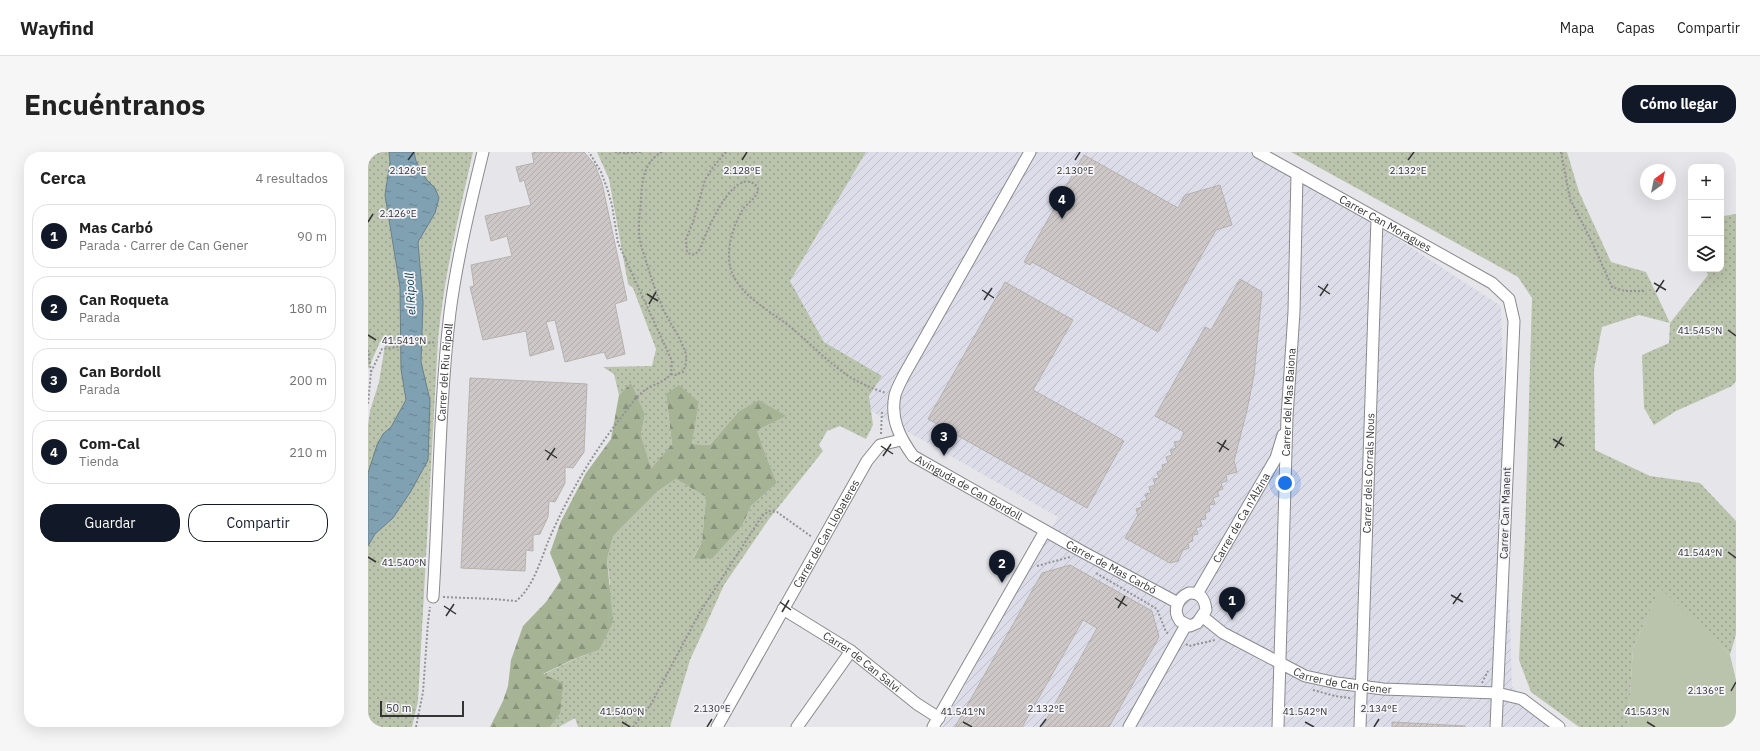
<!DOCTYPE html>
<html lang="es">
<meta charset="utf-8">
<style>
:root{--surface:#fff;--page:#f6f6f6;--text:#222;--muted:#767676;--line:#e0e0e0;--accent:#111827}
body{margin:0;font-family:"IBM Plex Sans",sans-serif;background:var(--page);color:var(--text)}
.controls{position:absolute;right:12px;top:12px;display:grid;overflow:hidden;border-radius:8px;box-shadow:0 4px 16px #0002}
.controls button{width:36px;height:36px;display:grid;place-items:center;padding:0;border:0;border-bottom:1px solid var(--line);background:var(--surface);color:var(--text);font:20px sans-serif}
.compass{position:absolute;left:1272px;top:12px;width:36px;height:36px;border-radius:50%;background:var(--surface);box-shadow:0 4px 16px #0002;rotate:33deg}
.scale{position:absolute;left:12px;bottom:10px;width:84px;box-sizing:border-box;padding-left:4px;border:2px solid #343435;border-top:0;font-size:11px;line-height:14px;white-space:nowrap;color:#343435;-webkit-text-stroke:3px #f3f3f8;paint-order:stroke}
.you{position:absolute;left:917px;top:331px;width:14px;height:14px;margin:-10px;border:3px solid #fff;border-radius:50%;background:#1a73e8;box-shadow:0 0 0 6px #1a73e833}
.badge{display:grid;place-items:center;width:26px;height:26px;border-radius:50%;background:var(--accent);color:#fff;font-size:13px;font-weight:700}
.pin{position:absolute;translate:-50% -33px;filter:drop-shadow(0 1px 2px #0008)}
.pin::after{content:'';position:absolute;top:21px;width:14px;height:12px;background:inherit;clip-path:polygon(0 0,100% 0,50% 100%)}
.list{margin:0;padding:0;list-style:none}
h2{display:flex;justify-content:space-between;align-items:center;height:52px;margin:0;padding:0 16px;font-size:17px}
h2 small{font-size:13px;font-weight:400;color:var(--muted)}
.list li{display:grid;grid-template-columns:26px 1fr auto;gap:12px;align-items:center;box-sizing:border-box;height:64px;margin:0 8px 8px;padding:0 8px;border:1px solid var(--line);border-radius:16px}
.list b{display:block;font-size:15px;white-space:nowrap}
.list p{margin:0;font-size:13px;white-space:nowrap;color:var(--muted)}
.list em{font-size:13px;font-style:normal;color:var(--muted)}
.actions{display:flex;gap:8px;padding:12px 16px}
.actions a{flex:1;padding:9px 0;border:1px solid var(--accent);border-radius:16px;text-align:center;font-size:14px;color:var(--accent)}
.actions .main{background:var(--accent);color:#fff}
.icon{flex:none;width:22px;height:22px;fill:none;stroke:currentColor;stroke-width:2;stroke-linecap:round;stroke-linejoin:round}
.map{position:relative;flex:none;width:1368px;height:575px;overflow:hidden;border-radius:16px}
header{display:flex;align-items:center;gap:24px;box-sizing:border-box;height:56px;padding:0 20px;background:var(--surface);border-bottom:1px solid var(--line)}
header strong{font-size:19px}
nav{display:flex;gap:22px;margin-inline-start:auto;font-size:14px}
.intro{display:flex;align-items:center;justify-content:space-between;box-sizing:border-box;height:96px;padding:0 24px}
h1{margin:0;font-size:28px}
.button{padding:10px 18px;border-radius:16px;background:var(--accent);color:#fff;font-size:14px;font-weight:700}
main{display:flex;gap:24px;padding:0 24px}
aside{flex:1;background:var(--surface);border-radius:16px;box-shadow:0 4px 16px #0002}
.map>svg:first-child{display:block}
.industrial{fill:url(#industrial-furrows)}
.grass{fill:url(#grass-dots)}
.forest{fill:url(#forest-firs)}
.green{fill:#bac3ac}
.water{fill:url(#water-ripples);stroke:#69808c}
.building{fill:url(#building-hatch);stroke:#b5b1af}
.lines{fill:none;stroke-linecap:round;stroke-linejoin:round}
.minor-casing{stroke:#8a8a8e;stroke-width:13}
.path{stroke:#939396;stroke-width:2;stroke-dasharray:2 2;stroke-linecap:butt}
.minor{stroke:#fff;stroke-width:11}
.ticks{fill:none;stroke:#343435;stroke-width:1.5}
.labels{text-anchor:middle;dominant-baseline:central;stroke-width:3.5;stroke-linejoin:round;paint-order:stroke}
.street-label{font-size:11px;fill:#343435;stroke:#f3f3f8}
.water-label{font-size:12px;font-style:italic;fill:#124153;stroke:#f3f3f8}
.ticks-label{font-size:10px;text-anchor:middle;fill:#343435;stroke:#f3f3f8;stroke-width:3.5;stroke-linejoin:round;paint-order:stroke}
</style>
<header>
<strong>Wayfind</strong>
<nav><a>Mapa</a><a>Capas</a><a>Compartir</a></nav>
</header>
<div class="intro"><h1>Encuéntranos</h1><a class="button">Cómo llegar</a></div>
<main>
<aside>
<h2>Cerca<small>4 resultados</small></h2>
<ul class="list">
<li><span class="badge">1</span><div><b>Mas Carbó</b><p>Parada · Carrer de Can Gener</p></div><em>90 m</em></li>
<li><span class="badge">2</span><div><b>Can Roqueta</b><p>Parada</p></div><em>180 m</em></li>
<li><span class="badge">3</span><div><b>Can Bordoll</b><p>Parada</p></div><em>200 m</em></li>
<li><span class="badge">4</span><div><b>Com-Cal</b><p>Tienda</p></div><em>210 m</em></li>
</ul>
<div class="actions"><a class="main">Guardar</a><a>Compartir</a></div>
</aside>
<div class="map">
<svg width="1368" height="575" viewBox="0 0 1368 575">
<defs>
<pattern id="industrial-furrows" width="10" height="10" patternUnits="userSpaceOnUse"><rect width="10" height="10" fill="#dddde9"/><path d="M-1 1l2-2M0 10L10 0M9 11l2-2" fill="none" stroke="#bebec8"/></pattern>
<pattern id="grass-dots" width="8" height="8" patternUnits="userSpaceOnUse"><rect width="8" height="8" fill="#bac3ac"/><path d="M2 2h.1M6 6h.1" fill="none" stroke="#989f8d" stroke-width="1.8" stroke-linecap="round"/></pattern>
<pattern id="forest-firs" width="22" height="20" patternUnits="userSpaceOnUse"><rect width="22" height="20" fill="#a7b395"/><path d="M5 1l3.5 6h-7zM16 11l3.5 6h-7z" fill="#89927a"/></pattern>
<pattern id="water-ripples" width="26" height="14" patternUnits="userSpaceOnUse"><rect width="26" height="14" fill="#80a1b1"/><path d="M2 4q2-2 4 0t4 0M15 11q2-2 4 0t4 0" fill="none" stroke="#6a8491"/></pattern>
<pattern id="building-hatch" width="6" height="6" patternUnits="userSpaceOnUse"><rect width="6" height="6" fill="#cdc8c7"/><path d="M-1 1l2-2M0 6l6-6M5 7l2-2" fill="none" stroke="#b1acac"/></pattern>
</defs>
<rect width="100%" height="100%" fill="#e6e6ea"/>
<!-- industrial -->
<path class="industrial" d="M498,0H896L1133,154L1144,535L1193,575H574L690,365L503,259L501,244L514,224L456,190L422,129Z"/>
<!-- grass -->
<path class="grass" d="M0,0H105C91,62 76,124 70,188L50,549L44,575H0V273L2,259L11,230L17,193L12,190L0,217Z
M229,0H498L422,129L456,190L514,224L501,244L505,273L498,287L472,274L459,279L451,293L455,299L401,367L356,433L322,508L302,575H210L207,566L191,575H182L192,562L174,523L207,507L231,498L242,431L239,408L245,384L290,339L308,327L338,345L334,390L325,406H345L374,374L383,354L409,331L400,309L389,278L370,260L342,293L324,292L331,250L298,243L304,292L283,318L273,283L277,262L263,232L251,243L246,222L235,215L284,214L288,197L265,136L260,132L241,27Z
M923,0H1199L1211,40L1243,110L1278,120L1302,171L1340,123L1337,117H1353V66L1356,64L1368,62V229L1364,234L1308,259L1286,273L1276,256L1274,203L1301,191L1302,171L1271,163L1234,175L1226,217L1227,298L1282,324L1332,331L1368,369V482L1362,503L1292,437L1265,496L1260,575H1211L1163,540L1151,508L1157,385L1164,146L1150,125Z"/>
<!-- forest -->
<path class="forest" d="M263,231L277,262L273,283L283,317L304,292L298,242L311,233L331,250L324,292L342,293L370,260L391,248L418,264L389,278L400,309L409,331L383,354L374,374L345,406L325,407L334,390L338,345L308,327L290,339L245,384L239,408L245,470L231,498L206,507L175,522L195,531L192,562L182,575H122L135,549L140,534L143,508L155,474L178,450L193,428L182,401L193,369L218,321L243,287L251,243Z"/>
<!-- green -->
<path class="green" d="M1292,436L1362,503L1368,528V575H1260L1265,496Z"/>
<!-- water -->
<path class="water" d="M21,0H46L48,9L58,27L67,36L71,46L67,61L50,90L55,150L53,210L62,248L60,308L43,339L25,366L7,382L0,394V321L9,293L15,282L23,275L38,248L33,217L32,135L17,43L22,10Z"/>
<!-- building -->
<path class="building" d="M169,0H216L227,13L234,31L259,148L247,152L257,202L239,207L236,200L197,210L187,168L178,170L186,197L162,204L158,179L115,188L102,135L106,134L103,113L144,104L139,84L123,89L117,64L163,53L156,28L152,30L148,15L166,11L164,1Z
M716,3L810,56L817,43L852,33L864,73L848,78L790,180L664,110L662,113L656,110L692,46L685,43L690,34L696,38Z
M872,127L894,140L886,223L879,258L866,309L869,320L858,323L859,329L853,331L855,337L849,339L851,344L845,346L847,352L841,353L842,359L837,361L838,367L832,368L834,374L828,376L830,382L824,383L825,389L820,391L821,396L815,398L810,409L802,411L757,386L770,363L768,357L774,355L773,350L779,348L777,342L783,341L781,335L787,333L785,327L791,326L789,320L795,318L794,313L800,311L798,305L804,303L802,298L808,296L806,290L812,289L816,280L787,264L837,175L843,178Z
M637,130L705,168L665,238L756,289L719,356L560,267Z
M102,226L219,232L216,300L205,316L197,315V331L187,350L181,349L180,365L172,382L165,383V399L158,398L157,419L93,416Z
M702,413L784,459L791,485L741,575H674L729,476L715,468L654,575H587L674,421Z
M1024,570L1097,574V575H1024Z"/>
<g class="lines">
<!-- minor casing -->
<g class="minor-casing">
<g id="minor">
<path id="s1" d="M662,0L536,223C533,229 529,236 527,243C522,267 532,286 545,304L713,399L810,451"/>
<path id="s2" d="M890,0L1124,131L1141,147L1146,169L1128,575"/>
<path d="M821,441C833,440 837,448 838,458L829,471L822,474L812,469C804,458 810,446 821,441Z"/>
<path id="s3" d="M829,442L908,306L915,283"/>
<path id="s4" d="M65,445C71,350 71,254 82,160C89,107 102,53 115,0"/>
<path id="s5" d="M415,457L483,499L549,552L571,566"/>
<path id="s6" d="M835,465L855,481L937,524L969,531L1015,537L1129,541L1154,547L1191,575"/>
<path id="s7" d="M349,575L499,309L512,293L533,288"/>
<path d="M429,575L483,499"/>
<path d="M565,575L677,379"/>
<path d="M761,575L818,473"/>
<path id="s8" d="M910,575L919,265L926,160L929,22"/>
<path id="s9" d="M992,575L1009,67"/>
</g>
</g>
<!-- path -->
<path class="path" d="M247,0L256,1L273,0
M294,0C276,10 274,28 273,47C272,62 269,79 273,93C280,115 286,137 296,159C303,173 314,187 318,203C319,209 317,215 315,220L307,223L303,222
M358,0L345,15L337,28L325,70L318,87L319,100C324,104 326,103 331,99C337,84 362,19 385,31C388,33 390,35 390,38C389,45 379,52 375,57C365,74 357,98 363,118C366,127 372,135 378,141C392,155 411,165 426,178C444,193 460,210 479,223C491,231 505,237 518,241
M1193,0L1202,47L1224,90L1244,135L1257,139H1278
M0,198L3,220L0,252
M3,220L14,197L68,190
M513,282L514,258
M669,414L702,405
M728,421L789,457L798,480L801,482
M75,445L125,447L148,449C166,435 173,406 182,385C202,340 224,302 255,263C260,257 265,249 270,244C280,233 295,232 303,222L304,209L250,91L244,53L239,36L233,20L221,0
M818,492L821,494L847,488
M1114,531L1120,519
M945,538L967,544L983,546
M48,575L55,540L60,470L62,455
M265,575L283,552L332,460L394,364L401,359L409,360L444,385"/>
<!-- minor -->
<use href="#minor" class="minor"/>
</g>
<!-- ticks -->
<path class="ticks" d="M40,8L46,0M374,8L379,0M707,8L712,0M1040,8L1046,0M0,70L5,62M1286,131L1298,138M950,134L962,142M614,138L626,146M1288,140L1296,128M279,142L290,149M952,144L960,132M616,148L624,136M281,152L288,140M1360,178L1368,184M0,183L8,188M1185,287L1196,294M849,290L861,298M513,294L525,302M1187,296L1194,285M177,298L189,306M851,300L858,288M515,304L523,292M179,308L187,296M1360,400L1368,406M0,405L8,410M1083,443L1095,450M747,446L759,454M412,450L423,458M1085,452L1093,441M76,454L88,462M750,456L757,444M414,460L421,448M78,464L86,452M1363,539L1368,530M254,570L262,575M595,570L604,575M937,570L946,575M1279,570L1287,575M339,575L344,567M672,575L678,567M1006,575L1011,567"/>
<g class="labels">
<!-- street labels -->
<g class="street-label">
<text stroke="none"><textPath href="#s2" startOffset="146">Carrer Can Moragues</textPath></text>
<text stroke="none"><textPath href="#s4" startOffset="225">Carrer del Riu Ripoll</textPath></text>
<text stroke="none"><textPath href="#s8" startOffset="325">Carrer del Mas Baiona</textPath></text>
<text stroke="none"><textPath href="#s9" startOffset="254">Carrer dels Corrals Nous</textPath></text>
<text stroke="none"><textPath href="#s1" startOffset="408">Avinguda de Can Bordoll</textPath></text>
<text transform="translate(1137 361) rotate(-88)">Carrer Can Manent</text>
<text stroke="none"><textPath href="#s3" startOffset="88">Carrer de Ca n'Alzina</textPath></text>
<text stroke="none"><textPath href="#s7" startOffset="222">Carrer de Can Llobateres</textPath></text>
<text stroke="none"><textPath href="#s1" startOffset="571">Carrer de Mas Carbó</textPath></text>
<text stroke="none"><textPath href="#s5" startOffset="95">Carrer de Can Salvi</textPath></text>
<text stroke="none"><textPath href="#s6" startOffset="156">Carrer de Can Gener</textPath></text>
</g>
<!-- water labels -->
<g class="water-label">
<text transform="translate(42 142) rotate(-93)">el Ripoll</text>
</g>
</g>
<g class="ticks-label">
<text x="40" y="22">2.126°E</text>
<text x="374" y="22">2.128°E</text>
<text x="707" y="22">2.130°E</text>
<text x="1040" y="22">2.132°E</text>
<text x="30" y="65">2.126°E</text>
<text x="1332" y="182">41.545°N</text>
<text x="36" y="192">41.541°N</text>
<text x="1332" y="404">41.544°N</text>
<text x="36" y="414">41.540°N</text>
<text x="1338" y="542">2.136°E</text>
<text x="344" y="560">2.130°E</text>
<text x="678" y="560">2.132°E</text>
<text x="1011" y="560">2.134°E</text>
<text x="254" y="563">41.540°N</text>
<text x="595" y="563">41.541°N</text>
<text x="937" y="563">41.542°N</text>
<text x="1279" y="563">41.543°N</text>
</g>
</svg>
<div class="controls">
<button>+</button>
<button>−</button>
<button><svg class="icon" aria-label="layers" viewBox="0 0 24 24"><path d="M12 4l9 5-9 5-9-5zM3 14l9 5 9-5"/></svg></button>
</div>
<svg class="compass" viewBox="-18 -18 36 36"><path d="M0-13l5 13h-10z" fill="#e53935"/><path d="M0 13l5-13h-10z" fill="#767676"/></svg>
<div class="scale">50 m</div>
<div class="you"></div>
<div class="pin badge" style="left:864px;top:468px">1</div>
<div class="pin badge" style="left:634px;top:431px">2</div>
<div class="pin badge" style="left:576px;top:304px">3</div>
<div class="pin badge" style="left:694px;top:67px">4</div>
</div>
</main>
